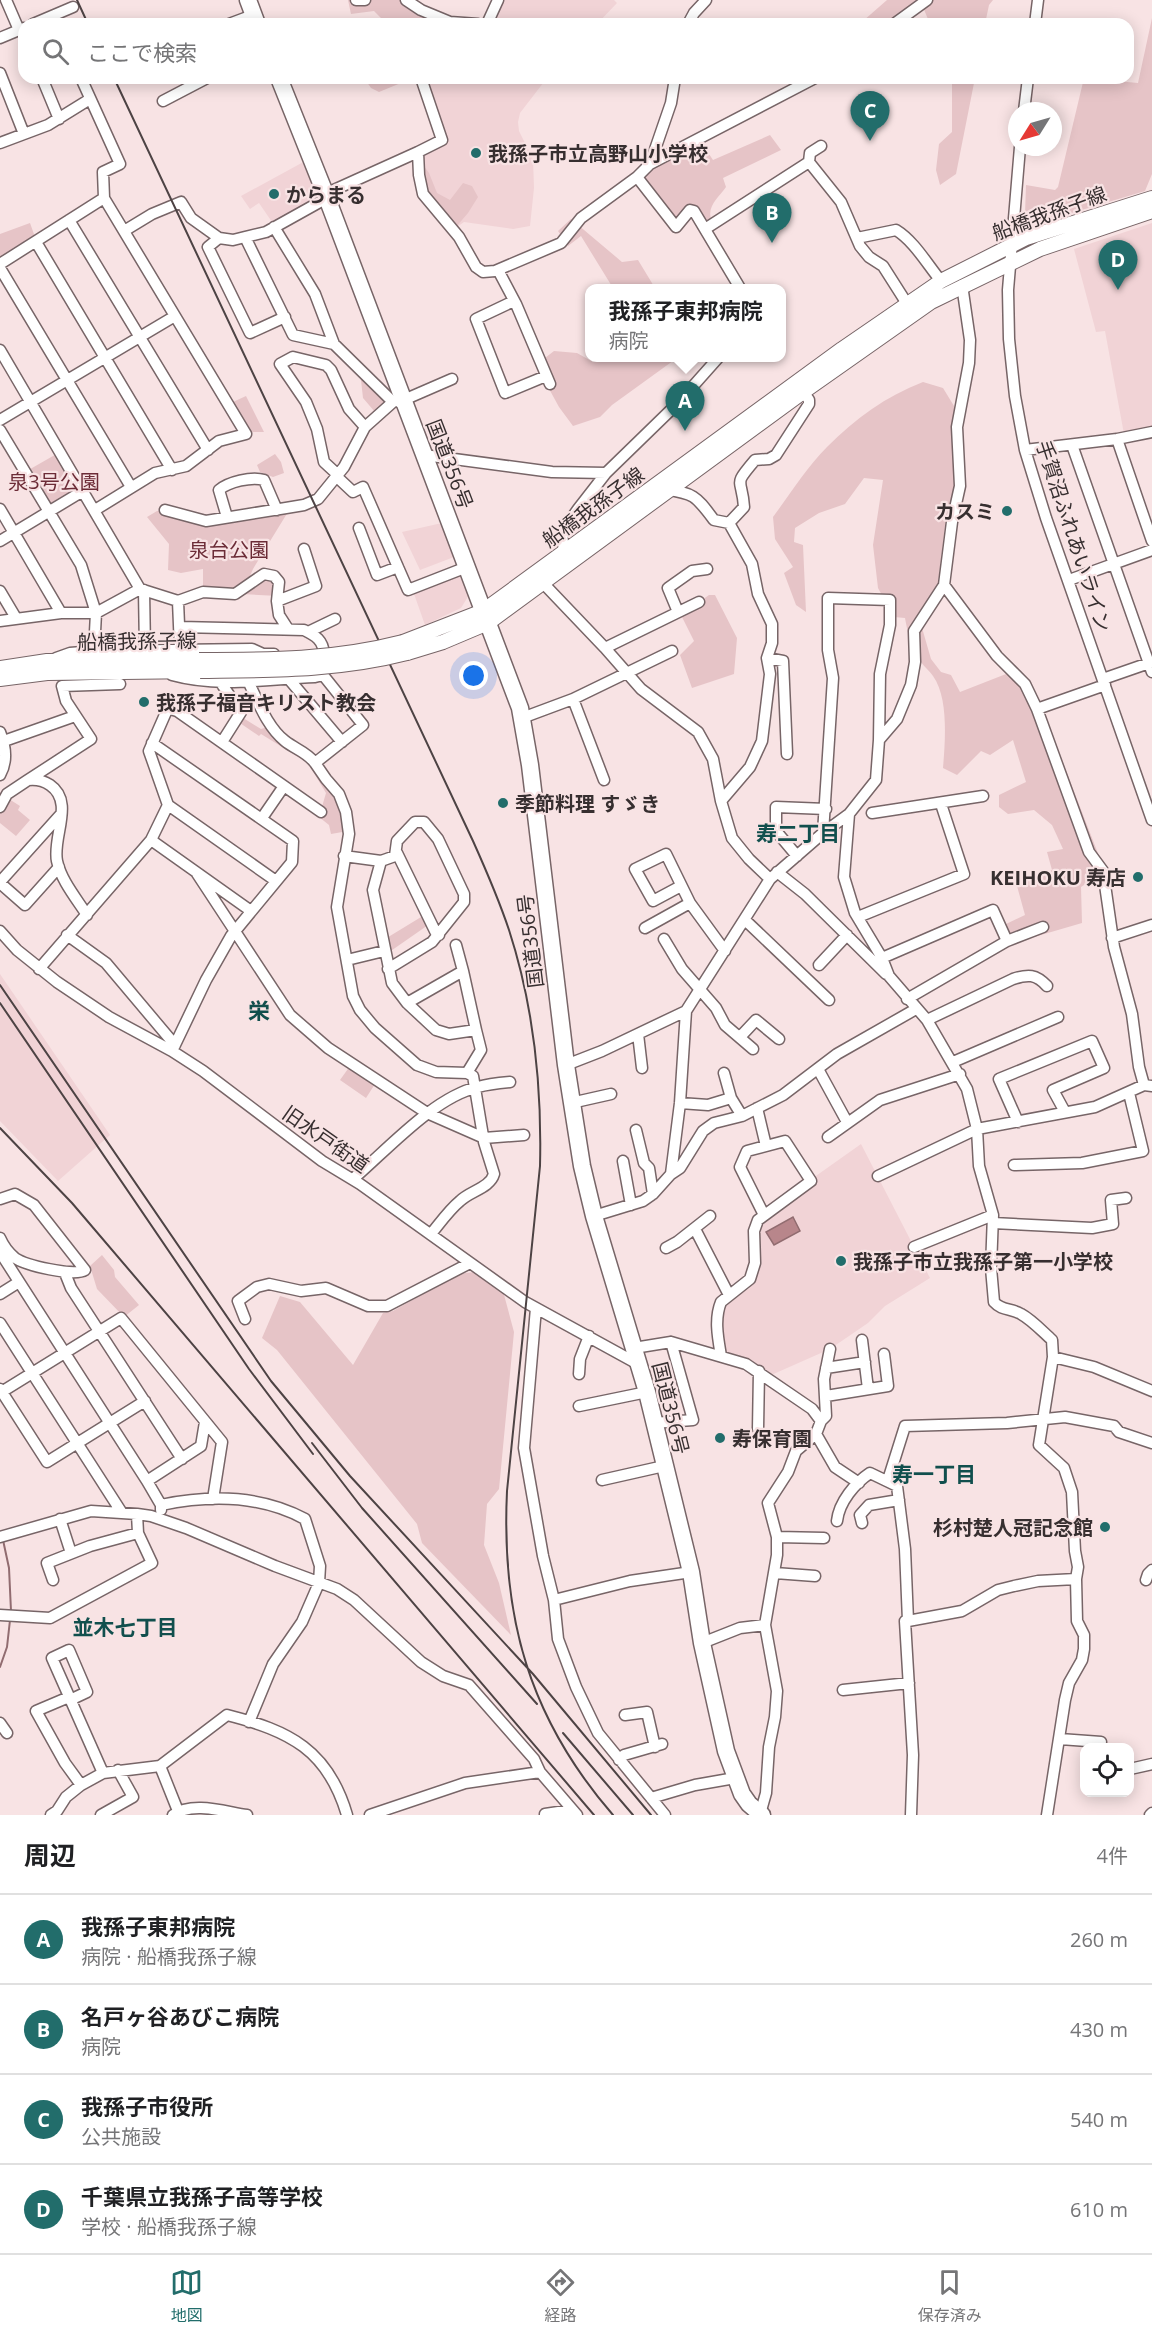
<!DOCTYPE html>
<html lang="ja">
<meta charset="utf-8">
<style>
:root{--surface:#fff;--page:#f6f6f6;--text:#202124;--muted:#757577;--line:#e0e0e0;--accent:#226d6b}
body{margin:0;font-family:"Open Sans","Noto Sans JP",sans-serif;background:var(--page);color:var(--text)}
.controls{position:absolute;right:18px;bottom:18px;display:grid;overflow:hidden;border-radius:12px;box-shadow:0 3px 15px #0003}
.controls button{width:54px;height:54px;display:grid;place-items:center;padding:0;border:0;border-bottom:2px solid var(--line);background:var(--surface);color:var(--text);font:30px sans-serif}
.compass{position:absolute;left:1008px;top:102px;width:54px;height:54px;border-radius:50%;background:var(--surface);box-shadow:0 3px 15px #0003;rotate:233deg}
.you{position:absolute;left:474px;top:676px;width:21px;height:21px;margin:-15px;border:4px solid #fff;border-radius:50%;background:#1a73e8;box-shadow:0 0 0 9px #1a73e833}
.badge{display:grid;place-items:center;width:39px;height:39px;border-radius:50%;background:var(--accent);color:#fff;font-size:20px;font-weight:700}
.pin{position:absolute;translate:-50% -50px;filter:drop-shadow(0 2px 3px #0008)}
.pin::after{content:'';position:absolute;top:32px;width:21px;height:18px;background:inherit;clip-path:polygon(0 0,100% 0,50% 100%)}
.popup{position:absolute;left:585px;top:284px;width:201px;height:78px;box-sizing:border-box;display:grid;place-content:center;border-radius:12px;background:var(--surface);filter:drop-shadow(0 2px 4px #0005);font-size:20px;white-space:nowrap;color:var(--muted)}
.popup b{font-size:22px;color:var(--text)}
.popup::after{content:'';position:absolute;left:50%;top:100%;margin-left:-12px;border:12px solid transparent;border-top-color:var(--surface)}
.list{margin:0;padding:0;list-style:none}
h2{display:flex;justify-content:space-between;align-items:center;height:78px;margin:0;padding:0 24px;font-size:26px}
h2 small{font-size:20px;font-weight:400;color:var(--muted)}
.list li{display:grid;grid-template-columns:39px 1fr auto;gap:18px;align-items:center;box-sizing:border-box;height:90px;padding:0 24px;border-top:2px solid var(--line)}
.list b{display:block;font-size:22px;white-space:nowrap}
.list p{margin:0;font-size:20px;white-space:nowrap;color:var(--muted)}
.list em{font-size:20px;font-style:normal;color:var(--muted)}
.icon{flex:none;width:33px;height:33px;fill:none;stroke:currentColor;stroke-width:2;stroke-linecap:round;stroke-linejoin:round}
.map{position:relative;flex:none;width:1152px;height:1815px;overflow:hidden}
.search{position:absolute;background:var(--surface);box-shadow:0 3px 15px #0003;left:18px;right:18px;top:18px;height:66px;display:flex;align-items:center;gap:15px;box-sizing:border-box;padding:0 21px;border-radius:18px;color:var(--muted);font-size:22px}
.sheet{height:438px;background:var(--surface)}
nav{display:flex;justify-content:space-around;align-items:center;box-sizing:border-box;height:84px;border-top:2px solid var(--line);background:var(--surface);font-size:16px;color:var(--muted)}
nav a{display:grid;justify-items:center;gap:3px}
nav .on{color:var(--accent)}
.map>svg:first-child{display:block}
.built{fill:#f1d3d6}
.green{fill:#e6c4c7}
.water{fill:#b8868b;stroke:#916c70;stroke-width:1.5}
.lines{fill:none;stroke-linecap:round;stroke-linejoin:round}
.stream{stroke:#916c70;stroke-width:2}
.minor-casing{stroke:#776567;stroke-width:13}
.major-casing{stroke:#776567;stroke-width:16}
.highway-casing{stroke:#776567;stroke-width:19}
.minor{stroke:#fff;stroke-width:10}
.major{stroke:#fff;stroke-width:14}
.highway{stroke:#fff;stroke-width:16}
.rail{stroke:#4d4344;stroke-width:2}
.major-bridge-casing{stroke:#776567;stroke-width:16;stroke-linecap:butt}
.major-bridge{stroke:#fff;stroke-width:14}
.poi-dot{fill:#226d6b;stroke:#f8e3e4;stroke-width:2}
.labels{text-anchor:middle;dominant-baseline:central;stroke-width:4.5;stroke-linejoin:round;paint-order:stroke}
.poi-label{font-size:20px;font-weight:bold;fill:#372f30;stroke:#f8e3e4;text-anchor:start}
.street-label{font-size:20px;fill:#372f30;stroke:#f8e3e4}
.park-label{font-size:20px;fill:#6c2c37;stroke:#f8e3e4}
.neighbourhood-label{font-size:21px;font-weight:bold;fill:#114f4d;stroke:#f8e3e4}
.quarter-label{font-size:22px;font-weight:bold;fill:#114f4d;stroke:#f8e3e4}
</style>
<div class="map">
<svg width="1152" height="1815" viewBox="0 0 1152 1815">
<rect width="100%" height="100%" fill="#f8e3e4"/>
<!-- built -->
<path class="built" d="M502,0H614L617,3L597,24H490Z
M424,78H547L520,113L518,122L519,131L533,159L534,188L530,226L513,229L464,222L457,227L425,194L421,154L448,139L443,132Z
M307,160L319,192L317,198L272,222L259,203L250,209L241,196Z
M1152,223V428L1124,434L1105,331L1096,332L1074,249Z
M442,523L454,557L420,570L402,532Z
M459,572L469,595L461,608L425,625L413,591Z
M0,974L110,1135L58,1181L0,1121Z
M861,1144L930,1278L885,1306L868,1323L830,1349L769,1376L726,1355L722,1341L724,1309L729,1301L750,1288L755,1280L759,1266V1230L761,1225L813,1178Z"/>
<!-- green -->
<path class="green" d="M348,0H410L426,19L423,24H387L374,11L351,14Z
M887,0H917L898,24H865L863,21Z
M920,0H993L989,5L985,24H930Z
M1152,18V174L1145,191L1035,224L1025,214L1026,185L1055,190L1058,187L1084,78L1138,83Z
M364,78H413L379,92L371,88Z
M952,78H975L956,174L940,185L936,170L939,144L952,132Z
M770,135L781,150L723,178L726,187C719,197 707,206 711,219L709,223L705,222L695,207L677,223L642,177L654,164L699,139L713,160Z
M421,162L429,173L437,193L450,200L463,183L472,186L478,197L468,213L456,227L426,195Z
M571,219L622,262L638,260L655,288H613L581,236L568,246L558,231Z
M30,223L35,237L0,260V234Z
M554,351L577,353L593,362L599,358H677L612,405L600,417L573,426L559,407L536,365Z
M360,371L386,402L375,412L363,398Z
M923,382L943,388L954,406L961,510L946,517L938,583L918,614L931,659L941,672L951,675L960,692L1006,674L1021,684L1046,719L1099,856V875L1081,887L1082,923L1013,943L1006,924L1025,915L1017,886L1052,870L1047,852L1063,849L1052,825L1034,810L1008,814L999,807V795L1026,782L1013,740L990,755L981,751L957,775L943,768C945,743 949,698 933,676C930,671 924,667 921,662C911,648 908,634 905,618L894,617L878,588L873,545L883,480L864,478L845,504L819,513L795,528L794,542L803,545L806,612L796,605L784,573L793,567L775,539L773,517C790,494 807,467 827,447C855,419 886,396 923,382Z
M246,396L264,432H249L233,402Z
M60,452L83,491L49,512L25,472Z
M275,454L281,462L284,473L273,477L260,472L257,465Z
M291,507L253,569L246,585L274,576L278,596L203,592V569L181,573L168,570L169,544L147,517L157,511L165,510L206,521Z
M709,595H715L737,638L734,674L692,688L680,655L694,641L681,615Z
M240,716L261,729L271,726L309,755L339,794L348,831L331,834L329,825L319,817L326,793L308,763L261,734L259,736L237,721Z
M9,799L20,806L18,810L30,820L16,836L0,823V813Z
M426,914L431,923L385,955V939Z
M350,1066L375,1084L366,1098L340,1080Z
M102,1255L114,1270L115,1277L139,1305L124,1317L97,1289L90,1266Z
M474,1272L503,1291L514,1332L499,1489L487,1504L484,1545L499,1583L511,1635L422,1543L417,1524L277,1350L262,1338L280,1296L300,1302L353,1365L383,1313L393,1311L458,1274Z"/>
<!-- water -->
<path class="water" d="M793,1217L800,1231L774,1245L766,1232Z"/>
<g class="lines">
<!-- stream -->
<path class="stream" d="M3,1540L9,1568L11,1611
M0,1667L7,1647L10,1620"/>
<!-- minor casing -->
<g class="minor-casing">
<path id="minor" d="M6,0L19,30
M356,0H365
M406,0L421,10L450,22L478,24
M33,24L73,7
M229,24L253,15
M487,24L498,0
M688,24L694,13L706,0
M894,24L927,0
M1035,24L1038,0
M0,38L24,28
M0,73L24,134
M42,78L59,119
M421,78L442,140L418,152L419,175L423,194L459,237L476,267L483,272L495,271L561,243L581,218L637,177
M675,78L671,103L650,164L637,177L676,227L690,210L694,211L740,288
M163,101L207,78
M1024,111L1028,78
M0,143L48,125L90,99
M821,146L810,153L809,162L841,202L860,246L869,257L883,266L911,310
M1020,147L1008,290L1009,339L1015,396L1025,450L1046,518L1152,820
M650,164L815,78
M325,194L418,152
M69,220L208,450
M274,227L315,294L334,344
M705,229L809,162
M124,231L152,214L181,202L191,218L219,238
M245,237L266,232L327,198
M857,238L896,230C914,241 927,264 941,281
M36,242L172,470
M0,264L104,198L103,172L120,164L81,78
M0,268L131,487
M498,270L516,304L550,384
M514,301L476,319L505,393L546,376
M0,350L140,589
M399,402L452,379
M0,420L175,316
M0,430L81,565L96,613L94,651L252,649L263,654H274
M1117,439L1152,541
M1072,445L1152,672
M1025,450L1117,439L1152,432
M424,455L552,472L606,473
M337,474L324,462L317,429L306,402L280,364L293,357L326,365L331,370L349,409L365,427
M336,476L353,492L363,487L408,590L467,567
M665,489C695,494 695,495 714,520L729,523
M0,509L61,613
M95,510L155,473L186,466L219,441L246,434L104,198
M165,510L206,521L286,508L304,505L318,499L344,467L365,427L393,402L334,344L293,335L245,237L233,240L219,238L208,247L250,333L285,317
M227,517L219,490C228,482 252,476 264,480L277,510
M359,528L377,575L398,567
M0,541L83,491
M564,553L562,532L578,509L606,473L678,403L718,358
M1069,580L1152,550
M543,583L605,648L641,689L698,732L713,759L721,801L732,838L749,859L770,879
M944,585L997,656L1025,684L1037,709L1089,852L1103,871L1114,947L1132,1014L1139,1067L1144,1085L1152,1086
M144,590L145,650
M0,591L16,618
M178,601L180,649
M678,612L668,588L692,571L707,569
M0,621L61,613H96L140,589L178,601L203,592L235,594L264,574L274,576L279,582L277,601
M180,627L304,630C316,636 323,640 324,654
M288,629L279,615L277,601L316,586L304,549
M308,632L335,619
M605,648L699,602
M56,658L70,653L94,651
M767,658L783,661L787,754
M324,661L323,675L363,725L315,763L326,779L339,794L346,812L349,834L337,907L353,996L360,1010L375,1028L417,1065L436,1072L467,1073L473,1076L484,1142L494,1174C490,1188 470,1191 460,1201C449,1210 440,1223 431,1234
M172,675C219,688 267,679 315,677L323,675
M288,678L342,742
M1103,679L1152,662
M248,681C258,701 267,727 285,741C295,749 307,752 315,763
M221,683L241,712L222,742
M573,699L672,651
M1037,709L1105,685
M522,718L573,699L604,780
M0,732C6,747 8,761 0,775
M4,741L75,716
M152,743L293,841L292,862L231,936L206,980L172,1051
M28,780L91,739L66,701L62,686L120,684
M721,801L750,767L762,741L770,674L767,658L772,643V624L758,594L752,564L729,523L744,507C742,477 732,487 755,460L769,459L776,455L809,404V400L799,386
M168,805L276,881
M0,807L7,794L28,780C36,779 44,781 50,785C75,802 52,837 57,861C61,880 76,898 87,915
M872,813L983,796
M849,814L844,877L855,913L882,958L889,976L927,1020L967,1089L977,1129L979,1166L993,1215L991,1268L994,1302C1002,1311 1011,1308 1021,1314C1032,1320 1042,1331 1052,1340L1053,1357
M262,818L284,786
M823,833L833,678L828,650V598L890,600V625L880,674L879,740
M151,840L251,911
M397,853L436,933L439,935
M344,856L381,861L373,890L392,983L407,1003L436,1030L449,1034L476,1030L481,1050L467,1073
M797,856L776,831V807L826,809
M381,861L395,856L397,841L415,822H424L438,839L464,894V902L432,942L388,969
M196,872L290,1015L328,1048L427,1113L484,1138L524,1135
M777,872L805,894L886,974
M0,882L61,814
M0,883L25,905L59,867
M681,886L653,901L635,869L666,854L690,903L725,951
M858,917L964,874L941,804
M745,920L829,1000
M645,928L690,903
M0,931L17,950L57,982L109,1017L172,1051L203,1071L322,1161L360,1184L525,1302L638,1364
M67,935L106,963L175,1045
M1112,938L1152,925
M664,939L682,969L716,1008L725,1025L753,1049
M456,945L463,971
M882,958L993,910L1007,941
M347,960L384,951
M819,965L847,935
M39,969L151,840L168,805L149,751L167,710L170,709L177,711L321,812
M907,999L1007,941L1043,927
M407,1003L463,971L476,1030
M927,1020L1013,979C1028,974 1036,974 1047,986
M638,1034L642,1068
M740,1037L756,1020L779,1039
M953,1062L1058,1017
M566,1065L602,1051L686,1011L770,879L823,833L849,814L876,780L879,740L897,719L911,685L915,662L914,631L944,585L952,522L960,486L957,427L969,363L970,340L962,285
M818,1069L847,1122
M724,1073L731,1098L742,1116
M571,1103L611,1094
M680,1103L708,1105L731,1098
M757,1108L766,1146
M1018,1122L999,1079L1092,1041L1104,1068L1053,1090L1065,1112
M636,1130L644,1163L649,1168L653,1194
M828,1137L880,1100L960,1074
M623,1161L631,1205
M1014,1165L1082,1163L1143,1151L1129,1093
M671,1174L680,1103L686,1011
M878,1176L977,1129L1095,1107L1144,1085
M353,1179C387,1150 434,1097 478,1087C488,1084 499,1083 510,1082
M0,1199L15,1194L34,1205L85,1270C74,1277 25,1265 15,1258C9,1253 3,1245 0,1238
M594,1216L643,1201L653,1194L671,1174L680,1168L703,1131L714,1123L742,1116L783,1095L837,1054L916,1009
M993,1223L1092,1228L1113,1224L1111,1200L1126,1198
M695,1229L729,1295
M914,1247L993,1215
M666,1248L677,1242L710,1216
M0,1252L147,1481L161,1505V1510
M65,1273L71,1288L182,1459
M0,1294L19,1282
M536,1308L524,1448L543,1556L554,1600L558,1639L576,1687L598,1733L665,1815
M245,1319L238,1301L257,1287L269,1284L301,1291L326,1288L368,1306H387L470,1263
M0,1323L122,1513
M862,1340L868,1389
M634,1348L671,1342L746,1364L812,1409L821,1421
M721,1356C718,1338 714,1319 721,1302L750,1279L755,1263L754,1231L758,1220L811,1181L785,1141L747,1151L740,1167L764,1215
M826,1368L865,1362
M579,1374L580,1359L589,1336
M0,1389L47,1462L145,1401
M0,1393L121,1318L222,1442L213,1499
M826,1396L888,1386L884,1354
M579,1406L647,1392
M654,1423L693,1420L671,1342
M758,1429L759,1371
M816,1434L835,1467L859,1483
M602,1480L664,1466
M888,1480L905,1426L1007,1423L1065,1417L1114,1426L1119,1432L1152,1443
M147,1481L201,1446L205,1422
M161,1505C209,1495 261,1495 305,1519L320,1566L319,1583L302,1622L273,1664L249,1722
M60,1519L71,1553
M837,1521C839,1502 855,1483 870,1473L897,1486L905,1549L908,1621H905L913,1755L911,1815
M862,1523L860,1515L869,1505L899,1500
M0,1537L91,1511L137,1514L151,1516L186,1528L275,1566L337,1589L354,1600L421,1662L443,1676L469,1685L534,1759L540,1772L577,1815
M777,1537L824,1538
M775,1573L815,1576
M53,1580L47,1563L90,1546L138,1533
M1146,1580L1148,1574L1152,1570
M554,1600L630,1581L691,1572
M0,1615L50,1618L152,1563L138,1533L137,1514
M908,1621L962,1611L998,1590L1014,1586L1038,1581L1076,1579
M702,1643L740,1628L765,1625
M843,1690L909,1683
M69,1697L36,1711L65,1763L81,1785
M70,1700L87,1692L69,1650L52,1658L103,1773
M625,1715L647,1712L655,1747
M0,1723L7,1733
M1060,1739L1101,1742
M619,1760L624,1755L662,1744
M160,1766L178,1811
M1130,1769L1152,1764
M651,1798L695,1785L735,1778
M545,1814L572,1810
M760,1814L766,1793L769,1747L775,1717L777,1691L765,1625L777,1555V1537L768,1503L788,1472L796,1451L816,1434L821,1421L826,1416L824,1379L830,1349
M51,1815L57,1811L66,1797L81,1785L103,1773L160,1766L227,1715C290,1731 328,1750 347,1815
M101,1815L133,1797L118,1770
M173,1815C193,1801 225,1812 247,1815
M370,1815L465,1783L540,1772
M1047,1815L1065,1700L1069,1683L1082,1660L1084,1649V1635L1077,1621L1076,1579L1078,1567L1075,1551L1072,1492L1064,1468L1039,1445L1053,1357L1094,1367L1152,1391
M1150,1815L1152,1813"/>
</g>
<!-- major casing -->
<g class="major-casing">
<path id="major" d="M403,642L483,611L842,349L941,281L1026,238L1152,198
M407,653L443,642L488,623L803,392L931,302L1040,249L1152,211
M0,668L47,661L199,660
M0,679L47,673L200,671"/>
</g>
<!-- highway casing -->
<g class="highway-casing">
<path id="highway" d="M248,0L257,24
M279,78L327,198L520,708L530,765L566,1065L582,1166L594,1216L647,1392L691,1572L702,1643L726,1751L742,1794L749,1804L762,1815"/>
</g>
<!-- minor -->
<use href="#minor" class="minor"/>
<!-- major -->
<use href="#major" class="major"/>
<!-- highway -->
<use href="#highway" class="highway"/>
<!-- rail -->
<path class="rail" d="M77,0L88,24
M114,78L473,841C486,870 499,900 509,930C534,1007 542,1086 540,1166L507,1491C501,1617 529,1718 613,1815
M0,985L271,1381L350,1476L533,1674L651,1815
M0,1003L249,1369L313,1454
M0,1128L72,1203L594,1815
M312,1443L362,1508L537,1704
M563,1733L633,1815"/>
<!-- major-bridge casing -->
<g class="major-bridge-casing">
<path id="major-bridge" d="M199,660C271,660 333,660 403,642
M200,671C271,670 337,671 407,653"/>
</g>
<!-- major-bridge -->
<use href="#major-bridge" class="major-bridge"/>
</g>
<!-- markers -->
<g class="poi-dot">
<circle cx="476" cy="153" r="6"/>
<circle cx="274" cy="194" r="6"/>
<circle cx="1007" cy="511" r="6"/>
<circle cx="144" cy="702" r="6"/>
<circle cx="503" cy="803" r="6"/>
<circle cx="1138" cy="877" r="6"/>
<circle cx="841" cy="1261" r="6"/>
<circle cx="720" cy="1438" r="6"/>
<circle cx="1105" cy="1527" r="6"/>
</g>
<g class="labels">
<!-- poi labels -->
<g class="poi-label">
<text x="488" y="153">我孫子市立高野山小学校</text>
<text x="286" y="194">からまる</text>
<text x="995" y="511" text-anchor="end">カスミ</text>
<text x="156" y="702">我孫子福音キリスト教会</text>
<text x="515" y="803">季節料理 すゞき</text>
<text x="1126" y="877" text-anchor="end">KEIHOKU 寿店</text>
<text x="853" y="1261">我孫子市立我孫子第一小学校</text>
<text x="732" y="1438">寿保育園</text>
<text x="1093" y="1527" text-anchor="end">杉村楚人冠記念館</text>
</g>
<!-- street labels -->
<g class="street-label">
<text transform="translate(1049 213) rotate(-20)">船橋我孫子線</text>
<text transform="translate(450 464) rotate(69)">国道356号</text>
<text transform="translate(593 507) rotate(-36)">船橋我孫子線</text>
<text transform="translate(1074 536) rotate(72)">手賀沼ふれあいライン</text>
<text transform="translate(137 641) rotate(-1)">船橋我孫子線</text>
<text transform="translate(530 941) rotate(-97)">国道356号</text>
<text transform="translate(326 1139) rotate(35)">旧水戸街道</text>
<text transform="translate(671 1408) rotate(76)">国道356号</text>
</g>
<!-- park labels -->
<g class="park-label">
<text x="54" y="481">泉3号公園</text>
<text x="229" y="549">泉台公園</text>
</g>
<!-- neighbourhood labels -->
<g class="neighbourhood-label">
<text x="798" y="833">寿二丁目</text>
<text x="934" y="1474">寿一丁目</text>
<text x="125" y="1627">並木七丁目</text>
</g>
<!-- quarter labels -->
<g class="quarter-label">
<text x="259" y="1010">栄</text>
</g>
</g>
</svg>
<div class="controls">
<button><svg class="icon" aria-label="locate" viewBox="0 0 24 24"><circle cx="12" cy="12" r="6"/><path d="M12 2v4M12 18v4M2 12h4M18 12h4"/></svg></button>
</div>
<svg class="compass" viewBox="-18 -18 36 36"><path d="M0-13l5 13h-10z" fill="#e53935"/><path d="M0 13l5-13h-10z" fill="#757577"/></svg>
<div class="you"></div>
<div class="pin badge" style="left:685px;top:431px">A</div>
<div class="popup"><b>我孫子東邦病院</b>病院</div>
<div class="pin badge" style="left:772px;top:243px">B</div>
<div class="pin badge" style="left:870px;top:141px">C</div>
<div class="pin badge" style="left:1118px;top:290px">D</div>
<div class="search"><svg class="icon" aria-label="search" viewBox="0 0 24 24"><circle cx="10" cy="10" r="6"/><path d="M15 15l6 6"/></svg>ここで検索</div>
</div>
<section class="sheet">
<h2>周辺<small>4件</small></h2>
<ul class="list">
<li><span class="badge">A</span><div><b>我孫子東邦病院</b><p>病院 · 船橋我孫子線</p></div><em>260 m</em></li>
<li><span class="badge">B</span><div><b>名戸ヶ谷あびこ病院</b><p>病院</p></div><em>430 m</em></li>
<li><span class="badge">C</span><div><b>我孫子市役所</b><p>公共施設</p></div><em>540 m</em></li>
<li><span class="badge">D</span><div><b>千葉県立我孫子高等学校</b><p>学校 · 船橋我孫子線</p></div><em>610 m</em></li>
</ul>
</section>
<nav>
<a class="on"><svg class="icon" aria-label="map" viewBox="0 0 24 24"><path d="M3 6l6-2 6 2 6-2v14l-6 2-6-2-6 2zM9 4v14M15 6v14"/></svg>地図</a>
<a><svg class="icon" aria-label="directions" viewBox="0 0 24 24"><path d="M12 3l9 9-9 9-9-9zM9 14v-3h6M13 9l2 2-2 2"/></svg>経路</a>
<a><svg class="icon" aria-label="saved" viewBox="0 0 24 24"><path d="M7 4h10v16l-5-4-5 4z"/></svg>保存済み</a>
</nav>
